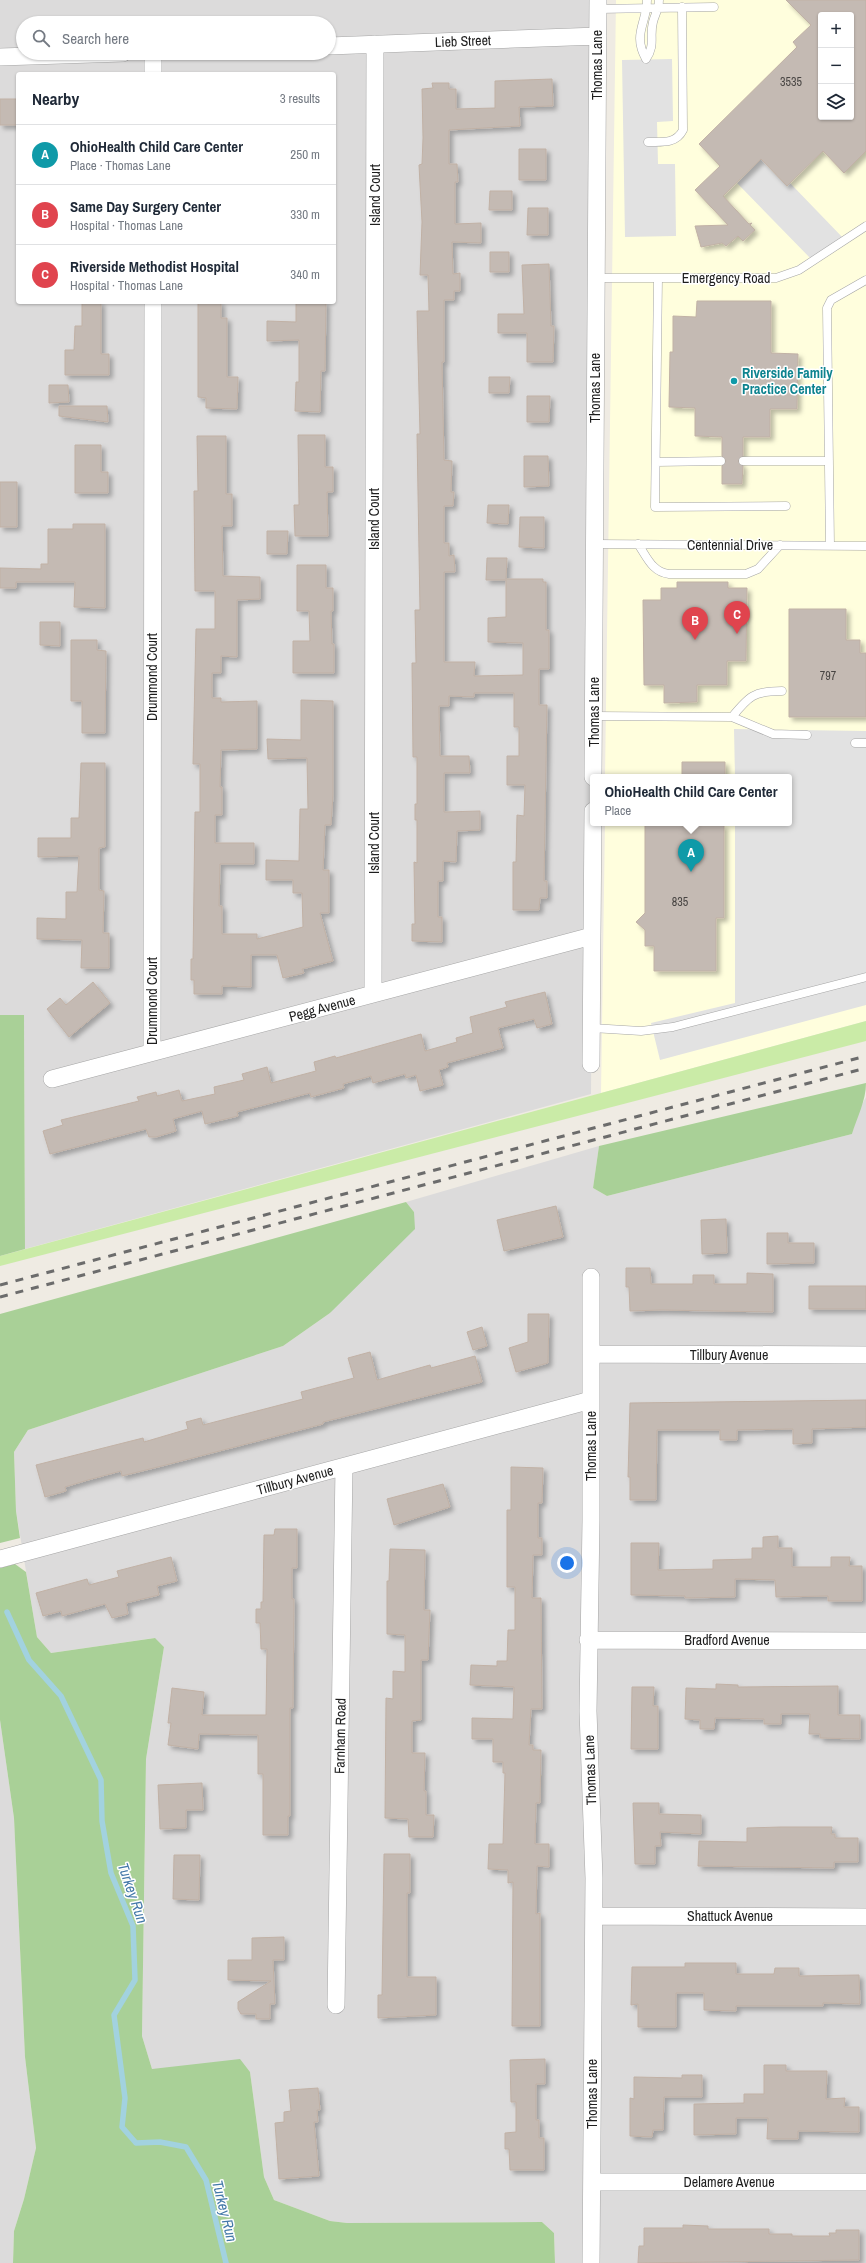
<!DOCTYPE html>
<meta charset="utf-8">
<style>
:root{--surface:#fff;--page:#f2f2f3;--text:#1f2937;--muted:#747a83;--line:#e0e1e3;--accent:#db2777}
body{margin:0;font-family:"Archivo Narrow",sans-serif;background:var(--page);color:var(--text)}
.controls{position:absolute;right:12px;top:12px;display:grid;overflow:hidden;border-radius:4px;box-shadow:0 1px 3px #0004}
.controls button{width:36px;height:36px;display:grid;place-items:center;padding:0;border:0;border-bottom:1px solid var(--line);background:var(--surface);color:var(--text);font:20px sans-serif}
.you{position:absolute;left:567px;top:1563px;width:14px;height:14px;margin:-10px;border:3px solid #fff;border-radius:50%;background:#1a73e8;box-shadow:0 0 0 6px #1a73e833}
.badge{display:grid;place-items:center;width:26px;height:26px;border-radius:50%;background:var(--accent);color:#fff;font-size:13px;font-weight:700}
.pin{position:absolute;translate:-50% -33px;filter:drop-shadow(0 1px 2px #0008)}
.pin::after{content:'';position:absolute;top:21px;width:14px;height:12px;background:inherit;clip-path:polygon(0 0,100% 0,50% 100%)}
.popup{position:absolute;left:590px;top:774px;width:202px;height:52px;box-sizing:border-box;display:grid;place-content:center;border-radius:4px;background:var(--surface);filter:drop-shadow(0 1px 3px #0005);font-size:13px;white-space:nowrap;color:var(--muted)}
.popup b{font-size:15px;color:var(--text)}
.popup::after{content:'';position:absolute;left:50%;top:100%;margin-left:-8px;border:8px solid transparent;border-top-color:var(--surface)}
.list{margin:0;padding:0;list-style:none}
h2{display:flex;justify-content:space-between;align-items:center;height:52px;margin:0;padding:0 16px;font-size:17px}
h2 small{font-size:13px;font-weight:400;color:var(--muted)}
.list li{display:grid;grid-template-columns:26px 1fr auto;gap:12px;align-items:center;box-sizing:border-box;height:60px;padding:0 16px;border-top:1px solid var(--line)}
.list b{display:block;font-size:15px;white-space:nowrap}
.list p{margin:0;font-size:13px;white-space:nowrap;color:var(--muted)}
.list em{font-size:13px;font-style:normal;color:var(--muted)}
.icon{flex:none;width:22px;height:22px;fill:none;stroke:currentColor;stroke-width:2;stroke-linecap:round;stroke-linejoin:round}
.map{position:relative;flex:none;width:866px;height:2263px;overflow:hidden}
.search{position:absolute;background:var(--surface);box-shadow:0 1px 3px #0004;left:16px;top:16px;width:320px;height:44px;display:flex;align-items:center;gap:10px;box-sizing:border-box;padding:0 14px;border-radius:22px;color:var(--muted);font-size:15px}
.panel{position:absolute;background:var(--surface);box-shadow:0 1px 3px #0004;left:16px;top:72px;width:320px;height:232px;border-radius:4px}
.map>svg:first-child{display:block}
.residential{fill:#dcdbdb;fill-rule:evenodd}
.education{fill:#fffedd;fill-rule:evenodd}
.grass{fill:#caeba7}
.forest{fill:#a9d097}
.parking{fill:#e2e2e2}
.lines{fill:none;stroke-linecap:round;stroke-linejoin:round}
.stream{stroke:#a2d2df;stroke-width:5.5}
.building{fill:#c4bab3;stroke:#c1b1a5;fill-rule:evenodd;filter:url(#shadow)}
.lane-casing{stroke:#a5a5a5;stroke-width:9}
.street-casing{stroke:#a5a5a5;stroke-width:18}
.lane{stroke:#fff;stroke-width:8}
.street{stroke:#fff;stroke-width:17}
.rail{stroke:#6c6c6c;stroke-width:3;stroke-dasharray:8 8;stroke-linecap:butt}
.culture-dot{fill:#0f9aa8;stroke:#fff;stroke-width:1.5}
.labels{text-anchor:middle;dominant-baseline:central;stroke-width:3;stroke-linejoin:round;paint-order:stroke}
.number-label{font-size:12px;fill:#484543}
.street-label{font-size:14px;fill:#1e1e1e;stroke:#fff}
.culture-label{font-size:14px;font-weight:bold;fill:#0d838f;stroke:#fff;text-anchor:start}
.water-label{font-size:15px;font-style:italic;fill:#4479a9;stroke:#fff}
</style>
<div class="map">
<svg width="866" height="2263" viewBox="0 0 866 2263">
<defs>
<filter id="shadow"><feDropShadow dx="3.5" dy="3.5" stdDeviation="2" flood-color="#0004"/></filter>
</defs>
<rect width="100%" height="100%" fill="#efebe3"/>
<!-- residential -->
<path class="residential" d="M0,0H598L591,1094L25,1249L24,1015H0ZM23,23H329V53H23ZM18,74H334V302H18Z
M866,1097V2263H555L554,2233L542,2222L347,2223L330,2221L274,2200L264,2177L250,2072L152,2069L142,2036L146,1759L164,1647L154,1638L51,1653L37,1637L16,1511L14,1452L28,1430L283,1346L330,1313L414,1212L406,1202L599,1146L593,1188L607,1196L852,1134L858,1112Z
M0,1720L14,1818L25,2057L36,2148L24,2199L14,2231L13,2263H0Z"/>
<!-- education -->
<path class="education" d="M616,0H866V1021L601,1093L605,823H789V777H605ZM821,15H851V117H821Z"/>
<!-- grass -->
<path class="grass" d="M866,1021V1041L0,1266V1256Z"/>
<!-- forest -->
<path class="forest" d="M0,1015H24L25,1249L0,1256Z
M866,1083C866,1101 857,1117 852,1134L607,1196L593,1188L599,1146Z
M406,1202L414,1212L415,1229L330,1313L283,1346L28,1430L14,1452L16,1511L20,1538L0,1543V1314Z
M15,1564L26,1572L37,1637L51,1653L155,1638L164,1647L146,1759L142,2036L152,2069L240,2059L250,2072L264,2177L274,2200L330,2221L347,2223L542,2222L554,2233L555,2263H13L14,2231L24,2199L36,2148L25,2057L14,1818L0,1720V1568Z"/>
<!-- parking -->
<path class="parking" d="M672,59L673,121L657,122L658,164H675L676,236L625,237L622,60Z
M761,159L787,186L790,183L845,240L813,261L737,183Z
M734,729L866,731V1005L660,1060L651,1023L735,1003V823H789V777H735Z"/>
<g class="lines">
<!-- stream -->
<path class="stream" d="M7,1612L29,1660L61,1696L101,1780L102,1821L111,1873L133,1926L135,1980L114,2015L125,2098L122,2127L136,2143L160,2142L186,2147L206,2180L226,2263"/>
</g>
<!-- building -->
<path class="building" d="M786,0H866V151L844,173L823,151L787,186L761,159L723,196L749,224L752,223L750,225L755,230L743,241L738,236L726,246L722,243L701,247L695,226L728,225L695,190L720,166L699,144L797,47L793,42L811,25ZM821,15H851V117H821Z
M552,79L553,106L519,107L520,126L449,130V164H457L458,182H455V224L481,223V243L452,242L453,274L460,273V291H454V300H444V362H442L444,460L452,461L451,492H454L453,506H444V543H449V556L454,555L455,572H444V662H475L474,676L523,675V643L488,642V618L506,617V580H486L487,558H507L506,579H543V582H546V630H549V669H539V705H547L544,881H547V898H540L539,910H513V862H516L517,815L524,816L525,785H507V756H519V727H514V693H474V697L449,696V706H439L440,756H469L470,773H444V812L480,811V830L457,831L456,862L443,861V881H438V917H442V942L412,941V924H415L414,862L417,863V820H415V804H417V757H413L412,663H416L415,610H420L417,434H420L417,311H429L428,275H420L422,222L419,165L422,164L423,138L422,89L433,88L432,83H449V89H456V109L495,108V81Z
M0,99H18V125H0Z
M519,149H546V180H519Z
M490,191H512V210H489Z
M528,208H548V235H527Z
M490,252H509V272H490Z
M549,264L551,326H554L553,362H527V333H498V314H524L522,265Z
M697,301H771V353L798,354L797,409H770V437H743V456L738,461L743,466L742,484H722V466L726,461L722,456V437L695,436V408L669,407L670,352H673V316L696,317Z
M82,302H101V354H109V375H65V350H74L75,326H82Z
M198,302H221V318H227V377H238L237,409L206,408V398L198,397Z
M296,302H326L325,371H321L320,412L295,411L296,382H299V340L267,341V321L296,322Z
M489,377H510L509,393H489Z
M49,385H68L69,402L49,403Z
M527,396H550L549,422H527Z
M59,406H107L108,422L59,416Z
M298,435H325V467H333V492H327L328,536H295L294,505H299Z
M197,436H226V494H232V526H222L223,576L260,577V599L237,600V657L221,656V673H212V698H221V702L257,701V749L221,750L220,787H222V815H215V843H254V864H220L219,906H222V934H257V939L303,927L302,893H293V880H266V860L299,861L300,809H308L307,758L268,759L267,739L301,740V700L333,701V795L331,825H325L323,870H329V913H320L333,961L302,969L304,973L283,978L277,955H251V987L222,986V994H194V980H191V959H193L195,812H200V764H193L196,629H215V591H195L194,491H198Z
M75,445H101V472H108V493H75Z
M524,456H548L549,486L524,487Z
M0,482H17V527H0Z
M488,505H509L508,524L487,523Z
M520,517H544V548L519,547Z
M73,524H105V608L74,607L75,582H16V588H0V568L41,569V564H48V529H73Z
M267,531H288L287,554H267Z
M297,565H326V588H333V611H331L332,644H334V673H293V641H310L309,611H297Z
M677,582H728V588H747L746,661H727V685H697V702L664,703V685H644L643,600H661V588H677Z
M789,609H846V640H860V653H866V717H789Z
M40,622H60V646L40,645Z
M71,640H97V650L106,651L105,733H82V701H71Z
M682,762H725V777H682Z
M81,763H105V847L99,848V890L104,891L103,933H109V968H81L82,940L37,939V918L66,919V892H77L79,856L38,857V838H71V818H79Z
M645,823H716V825H724V918H716V971H654V946H645V930L636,922L645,913Z
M93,982L110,1003L69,1037L47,1009L60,998L66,1005Z
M545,992L552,1024L537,1028L534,1019L498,1028L503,1048L447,1063L448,1067L439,1070L443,1085L420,1091L416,1075L406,1078L405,1074L373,1083L371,1076L343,1084L344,1088L311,1097L310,1093L237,1112L238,1116L205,1124L202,1111L173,1119L176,1131L156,1137H149L146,1129L50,1154L43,1131L63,1125L61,1120L139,1101L137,1097L156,1092L157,1096L179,1090L182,1101L215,1094L214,1087L244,1080L242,1074L267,1067L271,1083L316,1071L314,1062L335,1056L336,1058L421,1034L425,1051L457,1042L456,1038L473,1033L470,1017L507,1007L505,1002Z
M556,1206L563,1237L504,1251L497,1220Z
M726,1219L727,1253L702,1254L701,1220Z
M767,1233H788V1243H814V1263L767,1264Z
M626,1268H650L651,1284H693V1275H714V1284H747V1273L773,1274V1312L661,1310L630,1311L629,1287H626Z
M809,1286H866V1309H809Z
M528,1314H549L548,1363L516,1372L509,1348L528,1342Z
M482,1327L487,1346L473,1350L467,1332Z
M370,1352L377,1380L430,1365L431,1368L475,1356L482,1382L323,1422V1424L162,1466L122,1476L121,1471L88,1480L65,1487L66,1491L45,1497L36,1465L143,1438L144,1442L188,1429L186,1422L201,1418L203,1425L303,1399L301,1392L354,1378L348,1358Z
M866,1400V1427L812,1429V1443L793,1444V1429L737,1430V1440H720V1430H657L656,1500H630V1477H628L630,1403Z
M511,1467L543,1468L542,1503H538V1538H542V1555H533L532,1598H541L542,1709H531L529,1745H533V1750H541L540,1803H536L535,1844H549V1867L537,1866L536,1914L540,1913V2026H512L513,1882L508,1883V1870L488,1869L489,1844H503L505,1773H503V1762H493V1739H472V1718L513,1719L514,1687L470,1685L471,1665L497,1666V1661H507L508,1630H515V1587H507V1510H511Z
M443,1484L450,1507L394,1525L387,1499Z
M275,1529H297V1568H292V1599H294L293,1708H290V1816H288V1835H263V1774H258V1735L199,1734L198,1749L168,1745L171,1723H168L172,1688L204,1692L202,1715H266L267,1649H261L260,1623H256V1609H261V1602H263L264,1535H274Z
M778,1536V1548H792V1567H831V1557H850L849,1566H862V1601H828V1596L776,1597L775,1580L735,1579V1597L685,1598V1596L631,1595V1543H659L658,1570L713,1569V1560L752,1559V1548H763V1537Z
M390,1549L425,1550L424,1610H430L428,1660H421V1720L412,1721V1753H425L424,1791H426V1815H434L433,1837H409L408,1819L385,1818L386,1698L393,1699V1671L405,1672V1635L387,1634V1581H389Z
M171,1557L177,1581L157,1586L159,1595L126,1603L128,1614L112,1618L105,1604L62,1616L61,1611L43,1616L36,1593L87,1579L89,1585L119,1577L117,1571Z
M716,1684L738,1685V1687L838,1686V1715H860V1739L820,1738V1734H809L810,1714H781V1724H764V1719L715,1718L714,1729H700V1720L685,1719L686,1688L716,1689Z
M632,1687H654L653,1706H658V1749H631Z
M202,1783L203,1810H186V1828L160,1829L158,1785Z
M633,1803H659V1814L701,1815V1834L660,1832L661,1846H655V1864H635Z
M781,1827H832L831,1834H835V1838H858V1862H834V1868L698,1866L699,1841L747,1842V1828Z
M384,1854H410V1893H407V1977H436V2015L378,2018V1995H382Z
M174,1855H200L199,1900L173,1899Z
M284,1937V1960H273L275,2004H270V2019H256V2014H241L238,2009V2002L271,1981L228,1980V1960H252V1938Z
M685,1963H736V1974H774L775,1968H799V1976L859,1975L860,2004L823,2003V2006H736V2011L704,2010V1993H676V2027H638V2004L631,2005L632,1967H685Z
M545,2059V2084H536V2120H539V2138H544V2170H510L509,2149H505V2133L516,2132V2102H511L510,2060Z
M764,2065H786V2071H827L826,2099L845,2098L844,2107H859V2132L798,2131V2139H767L768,2118H736V2134L694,2135V2104L744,2103V2094H764Z
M682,2075H702V2097H664L663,2130H653L652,2137L630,2136V2098L634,2099V2077L682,2078Z
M318,2088L320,2110H317L318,2122H314L319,2176L279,2179L275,2123L284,2122V2112L291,2111L289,2090Z
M683,2225L708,2226V2229H769V2234H792V2236H830L829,2233H836V2230H859V2260L638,2263L639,2246H644V2228H683Z"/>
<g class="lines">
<!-- lane casing -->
<g class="lane-casing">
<path id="lane" d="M647,0C647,23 632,34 646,59C656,44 649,37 653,22C655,14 659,9 659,0
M598,9L714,7
M648,142C662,142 676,144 683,130L682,7
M596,278H776L799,270L866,226
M658,278L655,507L786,506
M743,461H829
M656,462L721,461
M595,544L866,546
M638,544C647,557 652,572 669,574H746L758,569L780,545
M830,545L827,308L831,300L866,280
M594,716L732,717L773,734L807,735
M732,717C749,696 754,691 782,691
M855,743H866
M592,1028L641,1031L673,1027L866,977"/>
</g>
<!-- street casing -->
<g class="street-casing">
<path id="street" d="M329,46L598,36
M0,57L123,53
M153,74V53
M593,777L598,0
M373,994L375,44
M152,1052L153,302
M591,1064L593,811
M52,1079L592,936
M591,1277V1521L588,1711L594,1878L591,2263
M591,1354L866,1355
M0,1559L591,1400
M588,1640L866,1641
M594,1916L866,1917
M336,2005L344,1467
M592,2182H866"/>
</g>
<!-- lane -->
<use href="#lane" class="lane"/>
<!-- street -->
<use href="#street" class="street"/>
<!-- rail -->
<path class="rail" d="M0,1285L866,1056
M0,1297L866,1068"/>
</g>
<!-- markers -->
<circle class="culture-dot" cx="734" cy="381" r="4"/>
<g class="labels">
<!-- number labels -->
<g class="number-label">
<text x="791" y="82">3535</text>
<text x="828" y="676">797</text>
<text x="680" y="902">835</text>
</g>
<!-- street labels -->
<g class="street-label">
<text transform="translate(463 41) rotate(-2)">Lieb Street</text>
<text transform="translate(597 65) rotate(-90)">Thomas Lane</text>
<text transform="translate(375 195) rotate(-90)">Island Court</text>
<text x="726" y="278">Emergency Road</text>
<text transform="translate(595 388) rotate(-90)">Thomas Lane</text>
<text transform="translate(374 519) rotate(-90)">Island Court</text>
<text x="730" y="545">Centennial Drive</text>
<text transform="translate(152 677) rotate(-90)">Drummond Court</text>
<text transform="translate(594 712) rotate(-90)">Thomas Lane</text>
<text transform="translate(374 843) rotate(-90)">Island Court</text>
<text transform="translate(152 1001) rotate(-90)">Drummond Court</text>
<text transform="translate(322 1008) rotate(-15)">Pegg Avenue</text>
<text x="729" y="1355">Tillbury Avenue</text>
<text transform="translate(591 1446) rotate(-90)">Thomas Lane</text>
<text transform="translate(295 1480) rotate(-15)">Tillbury Avenue</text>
<text x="727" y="1640">Bradford Avenue</text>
<text transform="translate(340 1736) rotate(-89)">Farnham Road</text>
<text transform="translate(590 1770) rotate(-92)">Thomas Lane</text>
<text x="730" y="1916">Shattuck Avenue</text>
<text transform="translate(592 2094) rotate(-90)">Thomas Lane</text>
<text x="729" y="2182">Delamere Avenue</text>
</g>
<!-- culture labels -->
<g class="culture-label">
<text x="742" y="373">Riverside Family<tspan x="742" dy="16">Practice Center</tspan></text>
</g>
<!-- water labels -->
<g class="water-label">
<text transform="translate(133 1893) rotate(71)">Turkey Run</text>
<text transform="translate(225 2211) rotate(76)">Turkey Run</text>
</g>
</g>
</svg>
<div class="controls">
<button>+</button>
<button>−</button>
<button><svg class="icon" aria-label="layers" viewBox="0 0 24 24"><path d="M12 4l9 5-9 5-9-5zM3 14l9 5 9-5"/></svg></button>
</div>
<div class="you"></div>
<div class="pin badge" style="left:691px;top:872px;background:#0f9aa8">A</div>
<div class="popup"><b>OhioHealth Child Care Center</b>Place</div>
<div class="pin badge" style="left:695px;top:640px;background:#e0444e">B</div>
<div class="pin badge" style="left:737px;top:634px;background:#e0444e">C</div>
<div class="search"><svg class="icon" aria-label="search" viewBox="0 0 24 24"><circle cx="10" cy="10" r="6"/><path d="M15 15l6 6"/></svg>Search here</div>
<section class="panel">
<h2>Nearby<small>3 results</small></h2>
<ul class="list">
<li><span class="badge" style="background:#0f9aa8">A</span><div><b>OhioHealth Child Care Center</b><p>Place · Thomas Lane</p></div><em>250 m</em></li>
<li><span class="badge" style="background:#e0444e">B</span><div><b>Same Day Surgery Center</b><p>Hospital · Thomas Lane</p></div><em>330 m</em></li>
<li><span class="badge" style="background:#e0444e">C</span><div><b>Riverside Methodist Hospital</b><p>Hospital · Thomas Lane</p></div><em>340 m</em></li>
</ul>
</section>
</div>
